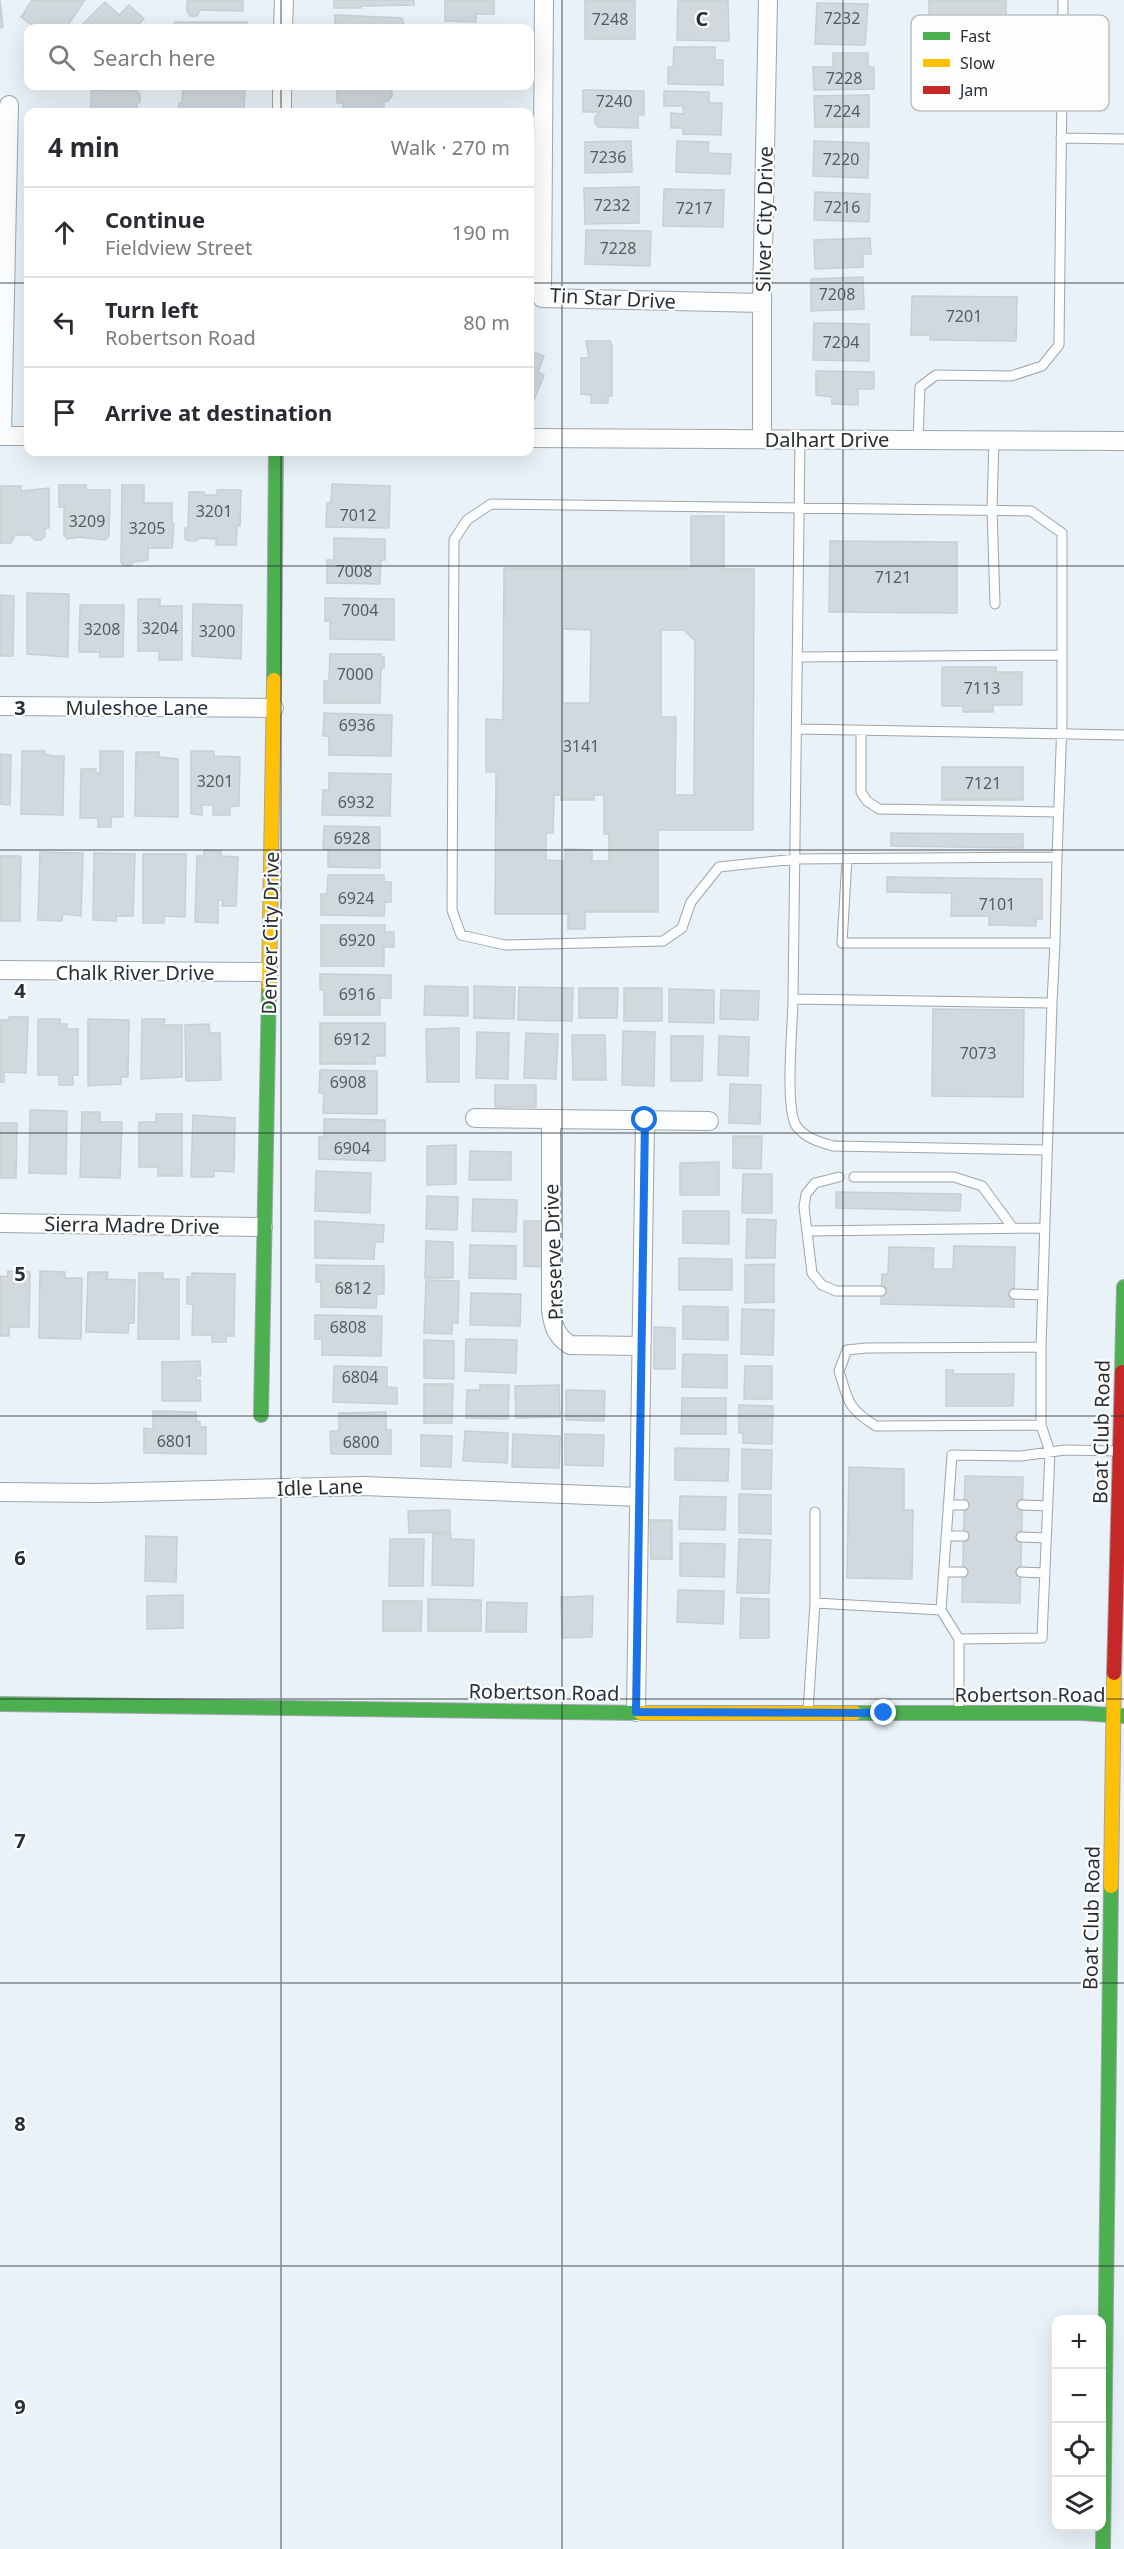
<!DOCTYPE html>
<meta charset="utf-8">
<style>
:root{--surface:#fff;--page:#f7f7f7;--text:#2b2b33;--muted:#7c7c81;--line:#e1e1e2}
body{margin:0;font-family:"Noto Sans",sans-serif;background:var(--page);color:var(--text)}
.controls{position:absolute;right:18px;bottom:18px;display:grid;overflow:hidden;border-radius:12px;box-shadow:0 6px 24px #0002}
.controls button{width:54px;height:54px;display:grid;place-items:center;padding:0;border:0;border-bottom:2px solid var(--line);background:var(--surface);color:var(--text);font:30px sans-serif}
.stop{position:absolute;width:18px;height:18px;margin:-14px;border:4px solid #1a73e8;border-radius:50%;background:#fff}
.stop.end{background:#1a73e8;border-color:#fff;box-shadow:0 2px 6px #0008}
.list{margin:0;padding:0;list-style:none}
h2{display:flex;justify-content:space-between;align-items:center;height:78px;margin:0;padding:0 24px;font-size:26px}
h2 small{font-size:20px;font-weight:400;color:var(--muted)}
.list li{display:grid;grid-template-columns:39px 1fr auto;gap:18px;align-items:center;box-sizing:border-box;height:90px;padding:0 24px;border-top:2px solid var(--line)}
.list b{display:block;font-size:22px;white-space:nowrap}
.list p{margin:0;font-size:20px;white-space:nowrap;color:var(--muted)}
.list em{font-size:20px;font-style:normal;color:var(--muted)}
.icon{flex:none;width:33px;height:33px;fill:none;stroke:currentColor;stroke-width:2;stroke-linecap:round;stroke-linejoin:round}
.map{position:relative;flex:none;width:1124px;height:2549px;overflow:hidden}
.search{position:absolute;background:var(--surface);box-shadow:0 6px 24px #0002;left:24px;top:24px;width:510px;height:66px;display:flex;align-items:center;gap:15px;box-sizing:border-box;padding:0 21px;border-radius:12px;color:var(--muted);font-size:22px}
.panel{position:absolute;background:var(--surface);box-shadow:0 6px 24px #0002;left:24px;top:108px;width:510px;height:348px;border-radius:12px}
.map>svg:first-child{display:block}
.building{fill:#d1d9de;stroke:#c7cfd4;stroke-width:1.5;fill-rule:evenodd}
.lines{fill:none;stroke-linecap:round;stroke-linejoin:round}
.lane-casing{stroke:#9ea6aa;stroke-width:11}
.street-casing{stroke:#9ea6aa;stroke-width:20}
.fast-casing{stroke:#9ea6aa;stroke-width:16}
.slow-casing{stroke:#9ea6aa;stroke-width:16}
.jam-casing{stroke:#9ea6aa;stroke-width:16}
.lane{stroke:#fcfdfe;stroke-width:9}
.street{stroke:#fcfdfe;stroke-width:18}
.fast{stroke:#4caf50;stroke-width:14}
.slow{stroke:#ffc107;stroke-width:14}
.jam{stroke:#c62828;stroke-width:14}
.route{stroke:#1a73e8;stroke-width:8}
.grid{fill:none;stroke:#283035;stroke-width:1.5;stroke-opacity:0.55}
.labels{text-anchor:middle;dominant-baseline:central;stroke-width:4.5;stroke-linejoin:round;paint-order:stroke}
.number-label{font-size:16px;fill:#555d62}
.street-label{font-size:20px;fill:#283035;stroke:#fdfdfd}
.key{fill:#fdfdfd;stroke:#bdc0c1;stroke-width:1.5}
.key-label{font-size:16px;fill:#283035}
.grid-label{font-size:20px;text-anchor:middle;font-weight:bold;fill:#283035;stroke:#fdfdfd;stroke-width:4.5;stroke-linejoin:round;paint-order:stroke}
</style>
<div class="map">
<svg width="1124" height="2549" viewBox="0 0 1124 2549">
<rect width="100%" height="100%" fill="#e9f2f8"/>
<!-- building -->
<path class="building" d="M0,0L3,27L0,28Z
M32,0H85L66,28H36L21,17Z
M192,0H243V11L200,10L197,16H190L187,10V1Z
M334,0H414V5L361,6V8H334Z
M445,0H494V14H476V22L445,21Z
M585,0H635V39H585Z
M678,0H728L729,41L677,40Z
M929,0H1006V26H1019V51H1010V64H929Z
M105,2L119,15L129,5L144,19L135,28H79Z
M817,3L868,4L865,45L815,44Z
M335,15L402,18L405,28H335Z
M175,22H247V28H173Z
M674,47H715V60H723V85L668,84V67H673Z
M833,53H868V67H874V89L814,90L813,67H833Z
M183,86L245,87L244,109H238V112H179V103H182Z
M337,86H392V96L388,101H384V112H343V103H337Z
M91,90L137,91L140,94V102L137,104V110H130V112H91Z
M583,90L644,91V115H638V128L598,127L595,123V117L600,112H583Z
M664,91L709,92V103H722L721,135L683,134V128H671V113L683,114V106H664Z
M869,95V127H815L814,96Z
M631,141L632,172L585,173V142Z
M677,141L709,142L708,153L731,154L730,174L676,172Z
M814,141L869,143L868,178L813,176Z
M639,187V223L585,224L584,188Z
M664,189L724,190L723,227L663,226Z
M815,192L870,194L869,222L814,220Z
M586,230L651,231L650,266L585,264Z
M870,238L871,254H863V267L815,269L814,240Z
M863,277L864,309L811,311V279Z
M912,296L1017,297L1016,341L930,340V335H911Z
M814,323L869,324V361L813,360Z
M586,341H610L612,345V396H608V403H591V395L581,394V358H589Z
M530,351L544,356L538,372L544,375L533,402L530,400Z
M816,371L874,372V389H858V405L832,404V397L816,395Z
M332,484L390,486L389,528L326,527L327,503H331Z
M59,485H86V490H110L109,536L105,540L79,537L67,539L64,535V507H59Z
M122,485H144V503H172V524H174L172,548H148V560L133,562L130,566H124L121,562Z
M0,486H21V491L49,488V528H45V536L41,540H35L30,535H15L11,543H0Z
M217,490H241L240,526H237L236,545H216V539L200,538L196,541H189L185,539V528H188L189,492H204V495H217Z
M691,516H724V569H754L753,830H658V912H585V929H568V914H495L496,772H486V719L503,720L504,568H691ZM563,629L591,630L590,703H563ZM661,630H684L695,641L694,795H675L676,717H661ZM554,795H561V800H594V795H604V834H609V861H592V850L565,849V861L546,860V833H553Z
M334,538L385,539V560H381L380,584L327,583V560H334Z
M830,541L957,542V613L829,612Z
M27,593L69,594L68,657L27,654Z
M0,595L14,596L13,656H0Z
M325,598L394,599V640L330,639V623H332V621H325Z
M138,599H160V606H182V660H159V651H138Z
M193,604L242,605L241,659L192,656Z
M80,605H124L123,657H100V652H79Z
M330,654H381V657H384V668H381L380,703H324V681H329Z
M942,667H996V672H1022V705H993V712H963V706H942Z
M324,713L392,715L391,756L329,755V736H323Z
M22,751H45V754L52,756H64L63,815L21,814Z
M100,751H123V817H111V827H98V818H80L81,769H96V773H100Z
M191,751H214V756L240,757L239,806H230V815H213V805H202V815L191,814Z
M136,752H159V757L178,759V817L135,816Z
M0,754L11,755L10,805L0,804Z
M942,767H1023V800H942Z
M329,773L391,774L390,816L322,815L323,790H329Z
M324,826L380,827V868L328,867V849H323Z
M891,833L1023,834V848L891,846Z
M204,850L221,851V856L238,857L236,906H222L223,900H218V923L195,922L197,856H204Z
M40,852L83,853L81,916L63,914L62,921L38,920Z
M94,853L135,854L133,916H116V921L93,920Z
M143,854H186L185,917L164,916V923H143Z
M0,856H21L20,921H0Z
M328,875H384V882H391V902H385L384,916L321,915V894H327Z
M887,877L1042,879V919H1036V926L989,925V916H951L952,893L887,892Z
M321,925H385V932H394V947H384V966H321Z
M320,974L391,975V998H380V1015H324V990H320Z
M425,986L468,987V1016L424,1015Z
M474,986L515,987L514,1019L474,1018Z
M519,987L573,988L572,1021L518,1020Z
M579,988H618L617,1018H579Z
M624,988H662V1021H624Z
M669,989L714,990V1023L669,1022Z
M721,990L759,991L758,1020L720,1019Z
M933,1009L1024,1010L1023,1097L932,1096Z
M9,1017H28L26,1073L4,1072V1082H0V1020H9Z
M38,1019H60V1024H67V1029H78V1075H73V1085H59V1075H38Z
M88,1019L129,1020L128,1077H121V1084L88,1086Z
M142,1019H165L164,1025H182V1077L141,1079Z
M320,1023H385V1056H375V1064H320Z
M209,1024L210,1033H220L221,1080L186,1081L185,1025Z
M459,1028V1082H427L426,1029Z
M623,1031L655,1032L654,1086L622,1085Z
M477,1032L509,1033L508,1079L476,1078Z
M526,1033L558,1034L556,1079L524,1078Z
M572,1035H605L606,1080H573Z
M671,1036H703L702,1081H671Z
M719,1036L749,1037L748,1076L718,1075Z
M320,1070L377,1071V1114L323,1113L324,1093H319Z
M730,1084L761,1085L760,1124L729,1123Z
M495,1085H536V1107H495Z
M30,1110L67,1111L66,1174L29,1173Z
M82,1112H100V1122H122L120,1178L80,1177Z
M156,1114H182V1176H158V1167H139V1122H156Z
M193,1115L235,1118L234,1172L214,1171V1177H191Z
M324,1119L385,1120V1161L319,1159V1137H324Z
M0,1123H17L16,1178H0Z
M733,1136H762L761,1169L733,1168Z
M456,1145V1184L427,1185V1146Z
M470,1151L511,1152V1180H469Z
M719,1162V1195H680V1163Z
M316,1171L371,1173L370,1213L315,1211Z
M743,1174H772V1213H742Z
M836,1192L961,1194L960,1211L836,1208Z
M427,1196L458,1197L457,1230L426,1229Z
M473,1199L517,1200L516,1232L472,1231Z
M683,1211H729V1244L683,1243Z
M747,1219L776,1220L775,1258H746Z
M315,1221L384,1225L383,1242H375L374,1259L315,1258Z
M524,1221H545V1267L524,1266Z
M426,1241L453,1242V1278H425Z
M470,1245L516,1246V1279L469,1278Z
M954,1246L1015,1247L1014,1307L881,1304L882,1274H888L889,1247L934,1248L933,1269H953Z
M679,1258L732,1259V1290H679Z
M774,1264V1302L745,1303V1265Z
M316,1265L384,1266V1294H377L376,1308L321,1307V1282H316Z
M8,1271L30,1272L29,1327H9V1336H0V1276L7,1277Z
M40,1271L65,1272V1278H82L81,1339L39,1338Z
M88,1272H108L107,1279L135,1280L134,1323H129L128,1333L86,1332Z
M139,1273H163V1279H179V1339H138Z
M192,1273L235,1274L234,1336H226V1342H212V1335H192L193,1304H187V1277H192Z
M426,1280L459,1281L458,1323H452V1334L424,1333Z
M471,1293L521,1294L520,1326L470,1325Z
M683,1306L728,1307V1340L683,1339Z
M742,1309L774,1310L773,1355L741,1354Z
M315,1315L382,1316L381,1356L322,1355V1339H315Z
M654,1327L675,1328V1369H654Z
M466,1339L517,1340L516,1373L465,1371Z
M424,1340L454,1341V1379L424,1378Z
M683,1354L727,1355V1388L682,1387Z
M200,1361L201,1376H196V1380H200L201,1401H162V1362Z
M334,1366L387,1367V1387L397,1388V1404L333,1402Z
M745,1366H772V1399H744Z
M946,1370H953V1374H1014L1013,1406H946Z
M424,1384H453L452,1423H424Z
M480,1385H509L508,1419L466,1418L467,1390H480Z
M559,1385L560,1417L516,1418L515,1386Z
M566,1390L605,1391L604,1421L566,1420Z
M682,1398H726V1434H681Z
M739,1405L773,1406L772,1444L743,1443V1433H739Z
M153,1411L196,1412V1421L200,1422V1427H206V1454L144,1453V1428L153,1429Z
M386,1412V1430H391V1454H331L330,1431H339V1413Z
M465,1431L508,1433L507,1463L463,1461Z
M513,1434L560,1436L559,1468L512,1467Z
M565,1434L604,1435L603,1466L565,1465Z
M421,1435L452,1436L451,1467L421,1466Z
M675,1448L729,1449L728,1481L675,1480Z
M742,1449L772,1450L771,1489H742Z
M849,1467L904,1469V1510H913L912,1579L847,1578Z
M965,1476L1023,1477L1020,1603L962,1602Z
M739,1494L771,1495V1534L739,1533Z
M680,1496L726,1497L725,1530L679,1529Z
M450,1510V1532L409,1533L408,1511Z
M650,1520H672V1559H651Z
M433,1534H451V1539L474,1540L473,1586L432,1585Z
M146,1536L177,1537L176,1582L145,1581Z
M390,1539H424L423,1586H389Z
M739,1539L771,1540L769,1593H737Z
M680,1543L725,1544L724,1577L680,1576Z
M678,1590L724,1591L723,1624L677,1622Z
M183,1595V1628L147,1629V1596Z
M593,1596L592,1637L562,1638L561,1597Z
M741,1598L769,1599V1638H740Z
M428,1599L481,1600V1631H428Z
M383,1601H422L421,1631H383Z
M487,1602L527,1603L526,1632H486Z"/>
<g class="lines">
<!-- lane casing -->
<g class="lane-casing">
<path id="lane" d="M1061,138L1124,139
M800,439L793,999L1052,1003L1055,943
M918,439L920,387L936,375L1011,376L1042,366L1059,345L1063,0
M994,439L992,509L995,604
M798,657L1062,655
M797,729L1124,735
M861,731V792L867,801L879,809L1058,812
M847,859L842,943H1055L1057,857L796,859L719,867L691,902L682,928L663,941L505,945L461,935L452,910L454,540L467,520L491,504L1031,511L1062,533V722L1057,857
M793,999C793,1023 784,1111 797,1127C807,1139 820,1142 833,1146L1047,1150
M839,1177L815,1183L806,1194L804,1207L812,1273L822,1285L836,1291H881
M854,1177H954L982,1186L1013,1228
M808,1231L1045,1228
M1014,1294L1043,1295
M1041,1347L1052,1003
M948,1505H964
M1022,1505L1048,1506
M946,1536H964
M1021,1537L1046,1538
M944,1572H963
M1021,1572L1045,1573
M815,1603L941,1610L952,1455L1021,1456L1065,1450L1118,1451
M941,1610L959,1639V1711
M959,1639L1042,1638L1050,1452L1041,1425V1347L866,1348L847,1350L839,1371C848,1401 848,1409 876,1426L1041,1425
M808,1711L815,1603V1512"/>
</g>
<!-- street casing -->
<g class="street-casing">
<path id="street" d="M544,0L542,298L762,303
M283,28L284,0
M282,112V86
M0,436H28
M2,436L9,105
M530,438L1124,441
M762,439V303L768,0
M0,706L274,708
M0,970L269,972
M475,1118L709,1121
M551,1119V1310C553,1326 556,1336 570,1345L641,1346
M0,1223L263,1227
M0,1492L97,1493L363,1486L639,1497
M636,1712L645,1120"/>
</g>
<!-- fast casing -->
<g class="fast-casing">
<path id="fast" d="M274,680L276,452
M1122,1372L1124,1287
M261,1415L269,986
M0,1704L641,1713
M855,1713H1082L1124,1716
M1103,2549L1111,1886"/>
</g>
<!-- slow casing -->
<g class="slow-casing">
<path id="slow" d="M269,986L274,680
M641,1713H855
M1111,1886L1114,1673"/>
</g>
<!-- jam casing -->
<g class="jam-casing">
<path id="jam" d="M1114,1673L1122,1372"/>
</g>
<!-- lane -->
<use href="#lane" class="lane"/>
<!-- street -->
<use href="#street" class="street"/>
<!-- fast -->
<use href="#fast" class="fast"/>
<!-- slow -->
<use href="#slow" class="slow"/>
<!-- jam -->
<use href="#jam" class="jam"/>
</g>
<g class="lines">
<!-- route -->
<path class="route" d="M645,1120L636,1712L884,1713"/>
</g>
<!-- grid -->
<path class="grid" d="M281,0V28M562,0V2549M843,0V2549M281,86V112M0,283H28M530,283H1124M281,452V2549M0,566H1124M0,850H1124M0,1133H1124M0,1416H1124M0,1699H1124M0,1983H1124M0,2266H1124"/>
<g class="labels">
<!-- number labels -->
<g class="number-label">
<text x="842" y="18">7232</text>
<text x="610" y="19">7248</text>
<text x="844" y="78">7228</text>
<text x="614" y="101">7240</text>
<text x="842" y="111">7224</text>
<text x="608" y="157">7236</text>
<text x="841" y="159">7220</text>
<text x="612" y="205">7232</text>
<text x="842" y="207">7216</text>
<text x="694" y="208">7217</text>
<text x="618" y="248">7228</text>
<text x="837" y="294">7208</text>
<text x="964" y="316">7201</text>
<text x="841" y="342">7204</text>
<text x="214" y="511">3201</text>
<text x="358" y="515">7012</text>
<text x="87" y="521">3209</text>
<text x="147" y="528">3205</text>
<text x="354" y="571">7008</text>
<text x="893" y="577">7121</text>
<text x="360" y="610">7004</text>
<text x="160" y="628">3204</text>
<text x="102" y="629">3208</text>
<text x="217" y="631">3200</text>
<text x="355" y="674">7000</text>
<text x="982" y="688">7113</text>
<text x="357" y="725">6936</text>
<text x="581" y="746">3141</text>
<text x="215" y="781">3201</text>
<text x="983" y="783">7121</text>
<text x="356" y="802">6932</text>
<text x="352" y="838">6928</text>
<text x="356" y="898">6924</text>
<text x="997" y="904">7101</text>
<text x="357" y="940">6920</text>
<text x="357" y="994">6916</text>
<text x="352" y="1039">6912</text>
<text x="978" y="1053">7073</text>
<text x="348" y="1082">6908</text>
<text x="352" y="1148">6904</text>
<text x="353" y="1288">6812</text>
<text x="348" y="1327">6808</text>
<text x="360" y="1377">6804</text>
<text x="175" y="1441">6801</text>
<text x="361" y="1442">6800</text>
</g>
<!-- street labels -->
<g class="street-label">
<text transform="translate(764 219) rotate(-89)">Silver City Drive</text>
<text transform="translate(613 298) rotate(3)">Tin Star Drive</text>
<text x="827" y="439">Dalhart Drive</text>
<text x="137" y="707">Muleshoe Lane</text>
<text transform="translate(270 933) rotate(-89)">Denver City Drive</text>
<text x="135" y="972">Chalk River Drive</text>
<text transform="translate(132 1225) rotate(1)">Sierra Madre Drive</text>
<text transform="translate(553 1252) rotate(-92)">Preserve Drive</text>
<text transform="translate(1101 1432) rotate(-89)">Boat Club Road</text>
<text transform="translate(320 1487) rotate(-2)">Idle Lane</text>
<text transform="translate(544 1692) rotate(1)">Robertson Road</text>
<text x="1030" y="1694">Robertson Road</text>
<text transform="translate(1091 1918) rotate(-89)">Boat Club Road</text>
</g>
</g>
<!-- legend -->
<rect x="911" y="15" width="198" height="96" rx="9" class="key"/>
<rect x="923" y="32" width="27" height="8" fill="#4caf50"/>
<rect x="923" y="59" width="27" height="8" fill="#ffc107"/>
<rect x="923" y="86" width="27" height="8" fill="#c62828"/>
<g class="key-label">
<text x="960" y="42">Fast</text>
<text x="960" y="69">Slow</text>
<text x="960" y="96">Jam</text>
</g>
<g class="grid-label">
<text x="702" y="26">C</text>
<text x="20" y="715">3</text>
<text x="20" y="998">4</text>
<text x="20" y="1281">5</text>
<text x="20" y="1565">6</text>
<text x="20" y="1848">7</text>
<text x="20" y="2131">8</text>
<text x="20" y="2414">9</text>
</g>
</svg>
<div class="controls">
<button>+</button>
<button>−</button>
<button><svg class="icon" aria-label="locate" viewBox="0 0 24 24"><circle cx="12" cy="12" r="6"/><path d="M12 2v4M12 18v4M2 12h4M18 12h4"/></svg></button>
<button><svg class="icon" aria-label="layers" viewBox="0 0 24 24"><path d="M12 4l9 5-9 5-9-5zM3 14l9 5 9-5"/></svg></button>
</div>
<div class="stop" style="left:645px;top:1120px"></div>
<div class="stop end" style="left:884px;top:1713px"></div>
<div class="search"><svg class="icon" aria-label="search" viewBox="0 0 24 24"><circle cx="10" cy="10" r="6"/><path d="M15 15l6 6"/></svg>Search here</div>
<section class="panel">
<h2>4 min<small>Walk · 270 m</small></h2>
<ul class="list">
<li><svg class="icon" aria-label="ahead" viewBox="0 0 24 24"><path d="M12 20V5M6 11l6-6 6 6"/></svg><div><b>Continue</b><p>Fieldview Street</p></div><em>190 m</em></li>
<li><svg class="icon" aria-label="left" viewBox="0 0 24 24"><path d="M17 20v-9H6M10 6l-5 5 5 5"/></svg><div><b>Turn left</b><p>Robertson Road</p></div><em>80 m</em></li>
<li><svg class="icon" aria-label="arrive" viewBox="0 0 24 24"><path d="M6 21V4h12l-3 4 3 4H6"/></svg><div><b>Arrive at destination</b></div></li>
</ul>
</section>
</div>
